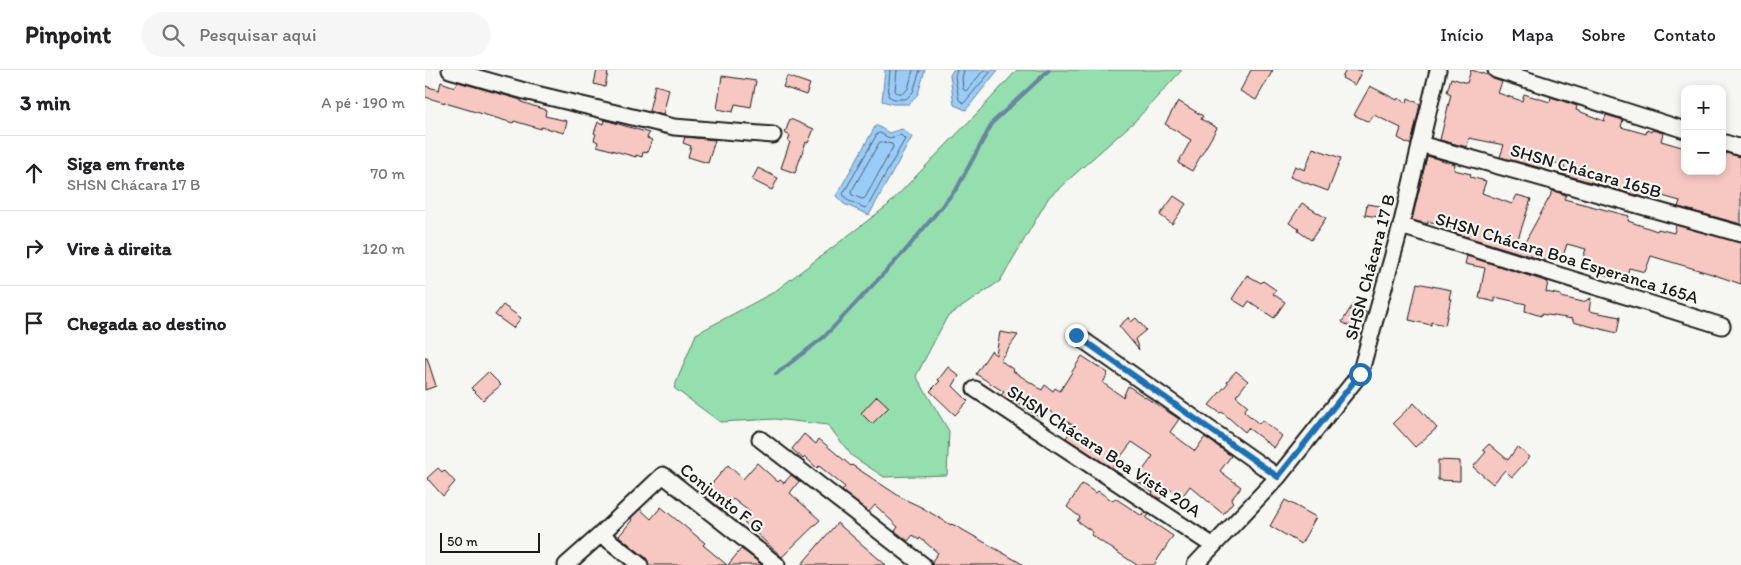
<!DOCTYPE html>
<html lang="pt">
<meta charset="utf-8">
<style>
:root{--surface:#fff;--page:#f6f6f6;--text:#202124;--muted:#757577;--line:#e0e0e0}
body{margin:0;font-family:Itim,sans-serif;background:var(--page);color:var(--text)}
.controls{position:absolute;right:15px;top:15px;display:grid;overflow:hidden;border-radius:10px;box-shadow:0 2px 8px #0003}
.controls button{width:45px;height:45px;display:grid;place-items:center;padding:0;border:0;border-bottom:1px solid var(--line);background:var(--surface);color:var(--text);font:25px sans-serif}
.scale{position:absolute;left:15px;bottom:12px;width:100px;box-sizing:border-box;padding-left:5px;border:2px solid #1c1c1c;border-top:0;font-size:14px;line-height:18px;white-space:nowrap;color:#1c1c1c;-webkit-text-stroke:4px #f6f6f2;paint-order:stroke}
.stop{position:absolute;width:15px;height:15px;margin:-11px;border:4px solid #1f6fb2;border-radius:50%;background:#fff}
.stop.end{background:#1f6fb2;border-color:#fff;box-shadow:0 1px 5px #0008}
.list{margin:0;padding:0;list-style:none}
h2{display:flex;justify-content:space-between;align-items:center;height:65px;margin:0;padding:0 20px;font-size:21px}
h2 small{font-size:16px;font-weight:400;color:var(--muted)}
.list li{display:grid;grid-template-columns:32px 1fr auto;gap:15px;align-items:center;box-sizing:border-box;height:75px;padding:0 20px;border-top:1px solid var(--line)}
.list b{display:block;font-size:19px;white-space:nowrap}
.list p{margin:0;font-size:16px;white-space:nowrap;color:var(--muted)}
.list em{font-size:16px;font-style:normal;color:var(--muted)}
.icon{flex:none;width:28px;height:28px;fill:none;stroke:currentColor;stroke-width:2;stroke-linecap:round;stroke-linejoin:round}
.map{position:relative;flex:none;width:1316px;height:495px;overflow:hidden}
header{display:flex;align-items:center;gap:30px;box-sizing:border-box;height:70px;padding:0 25px;background:var(--surface);border-bottom:1px solid var(--line)}
header strong{font-size:24px}
nav{display:flex;gap:28px;margin-inline-start:auto;font-size:18px}
.search{width:350px;height:45px;background:var(--page);display:flex;align-items:center;gap:12px;box-sizing:border-box;padding:0 18px;border-radius:28px;color:var(--muted);font-size:19px}
main{display:flex}
aside{flex:1;background:var(--surface)}
.map>svg:first-child{display:block}
.green{fill:#95dfae;stroke:#587e65}
.water{fill:#9bccf7;stroke:#68869f}
.lines{fill:none;stroke-linecap:round;stroke-linejoin:round}
.shore{stroke:#4f6274;stroke-width:1}
.stream{stroke:#68869f;stroke-width:4}
.building{fill:#f7c7c1;stroke:#1c1c1c}
.street-casing{stroke:#1c1c1c;stroke-width:19}
.street{stroke:#f6f6f2;stroke-width:15}
.route{stroke:#1f6fb2;stroke-width:6}
.labels{text-anchor:middle;dominant-baseline:central;stroke-width:4.5;stroke-linejoin:round;paint-order:stroke}
.street-label{font-size:18px;fill:#1c1c1c;stroke:#f6f6f2}
</style>
<header>
<strong>Pinpoint</strong>
<div class="search"><svg class="icon" aria-label="search" viewBox="0 0 24 24"><circle cx="10" cy="10" r="6"/><path d="M15 15l6 6"/></svg>Pesquisar aqui</div>
<nav><a>Início</a><a>Mapa</a><a>Sobre</a><a>Contato</a></nav>
</header>
<main>
<aside>
<h2>3 min<small>A pé · 190 m</small></h2>
<ul class="list">
<li><svg class="icon" aria-label="ahead" viewBox="0 0 24 24"><path d="M12 20V5M6 11l6-6 6 6"/></svg><div><b>Siga em frente</b><p>SHSN Chácara 17 B</p></div><em>70 m</em></li>
<li><svg class="icon" aria-label="right" viewBox="0 0 24 24"><path d="M7 20v-9h11M14 6l5 5-5 5"/></svg><div><b>Vire à direita</b></div><em>120 m</em></li>
<li><svg class="icon" aria-label="arrive" viewBox="0 0 24 24"><path d="M6 21V4h12l-3 4 3 4H6"/></svg><div><b>Chegada ao destino</b></div></li>
</ul>
</aside>
<div class="map">
<svg width="1316" height="495" viewBox="0 0 1316 495">
<rect width="100%" height="100%" fill="#f6f6f2"/>
<filter id="ink" filterUnits="userSpaceOnUse"><feTurbulence type="fractalNoise" baseFrequency=".02" numOctaves="2"/><feDisplacementMap in="SourceGraphic" scale="10" xChannelSelector="R" yChannelSelector="G"/><feConvolveMatrix kernelMatrix="1 2 1 2 8 2 1 2 1" color-interpolation-filters="sRGB"/></filter>
<g filter="url(#ink)">
<!-- green -->
<path class="green" d="M592,0H757L710,51L624,127L575,211L522,247L491,306L524,361L522,405L459,407L427,386L403,355L350,349L295,352L249,318L271,264L349,222L462,136L557,38Z"/>
<!-- water -->
<path class="water" d="M460,0H500L493,24L484,34H468L457,31Z
M528,0H573L541,40L529,35L525,5Z
M451,55L464,63L477,59L487,67L444,145L419,134L411,126Z"/>
<g class="lines">
<!-- shore -->
<path class="shore" d="M465,0L463,26L469,29H481L488,22L495,0
M472,0L470,21L472,23H478L483,19L488,0
M532,0L530,7L534,30L539,33L567,0
M539,0L537,8L538,19L541,21L559,0
M455,63L464,68L476,65L480,69L443,136L440,138L422,130L418,124L452,64Z
M457,72L467,74L468,77L440,128L437,129L427,125L426,122L454,73Z"/>
<!-- stream -->
<path class="stream" d="M351,304L399,267L480,181L532,118L568,52L624,0"/>
</g>
<!-- building -->
<path class="building" d="M172,0L183,2L180,17L169,14Z
M826,0H848L831,30L815,21Z
M921,0H937L930,15L917,8Z
M1046,0L1063,5L1068,9L1077,12L1073,23L1097,31L1099,24L1125,32L1126,27L1152,36L1151,40L1179,51L1181,45L1198,50L1196,57L1221,64L1222,60L1226,62L1227,60L1238,63L1236,71L1260,78V101H1297L1301,83L1316,87V154L1253,137L1255,131L1223,122L1221,128L1137,104L1140,97L1119,89L1116,98L1075,87L1079,75L1044,68L1042,77L1015,70L1026,24L1022,22L1026,8L1042,13Z
M297,6L331,11L326,37L310,34L308,42L292,39Z
M362,6L385,14L381,25L358,17Z
M16,12L30,17L33,12L96,30V32L121,40L120,46L142,51L139,63L116,57V59L89,51L88,53L0,27V16L14,20Z
M230,15L244,19L238,45L224,41Z
M945,16L972,30L973,28L982,33L983,28L995,34L986,75L973,68L976,58L949,45L944,52L929,45Z
M753,31L778,46L776,49L792,58L767,101L753,93L766,70L740,54Z
M365,49L389,59L383,73L381,72L370,103L356,98L365,72L363,71L365,66L360,63Z
M180,50L224,63L222,68L227,70L222,83L218,82L217,87L211,85V87L172,76L173,72L169,70L171,64L169,63L173,52L179,54Z
M260,67L290,70L283,93L263,87L266,76L258,73Z
M888,78L916,88L903,121L865,107L870,96L880,100Z
M1002,86L1030,94L1029,100L1046,104L1045,107L1061,111L1057,123L1087,134L1092,125L1106,129L1093,169L1100,172L1128,121L1141,125L1139,129L1204,146L1203,151L1232,161L1233,159L1249,163L1251,155L1316,173V214L1287,204L1226,186L1220,202L1204,198L1200,211L1171,202L1173,196L1157,191L1161,179L1142,174L1136,192L1124,188L1121,191L1026,162L1027,159L1025,157L1003,151V154L987,150Z
M333,98L353,108L347,120L327,110Z
M749,126L761,134L747,154L735,145Z
M877,133L901,148L886,170L873,161L874,159L864,153Z
M942,134L955,136L954,147L940,145Z
M1042,186L1123,212L1121,222L1136,225V227L1158,232L1166,228L1164,241L1195,247L1192,263L1148,252V249L1116,244V246L1100,241L1101,234L1070,227V232L1054,228L1060,198L1040,194Z
M822,205L836,213L838,211L851,220L848,224L860,232L849,248L824,231L820,237L807,229Z
M992,213L1026,220L1024,229H1026L1020,255L1006,252V255L984,250Z
M928,234L942,243L931,260L917,252Z
M78,235L96,248L88,258L70,245Z
M704,247L706,252L711,248L721,260L710,269L714,280L694,256Z
M575,262L593,265L575,290L589,300L588,301L617,320L620,315L628,321L630,318L635,321L657,286L683,303L678,313L698,327L703,316L754,349L745,362L770,381L780,367L806,386L795,401L816,417L806,430L808,432L798,444L765,416L756,428L743,418L735,429L727,424L728,422L711,410L728,386L707,372L687,398L641,368L649,356L621,339L615,348L589,330L587,332L576,325L579,322L551,304L566,281L571,285Z
M0,288H2L11,316L0,320Z
M523,297L534,306L528,316L543,331L530,345L505,321L515,311L513,310Z
M811,301L823,311L811,326L823,336L819,341L834,354L837,350L857,366L849,378L823,358L820,362L797,342L795,343L784,335L803,313L802,311Z
M63,302L76,315L58,330L46,318Z
M452,326L464,337L447,354L436,343Z
M989,333L1012,358L990,377L968,353Z
M379,364L391,374L394,369L426,396L427,395L477,428L496,437L526,455V454L531,456L599,495H507V491L513,483L495,468L494,470L488,465L483,471L470,461L473,457L450,435L444,442L417,421L420,417L394,396L392,398L380,387L378,389L367,379Z
M1064,374L1083,390L1092,377L1105,387L1087,407L1080,400L1068,414L1048,397L1061,382L1058,380Z
M1013,390L1035,391V411L1013,410Z
M332,393L353,412L355,410L359,413L366,405L374,411L365,423L395,450L357,487L318,451L325,442L308,429L297,440L278,424L303,395L318,409Z
M13,398L17,402L19,400L30,412L18,426L2,408Z
M657,414L671,423L673,421L688,431L690,428L717,446L719,441L724,445L721,448L748,466L729,495H712L666,465L668,462L652,451L655,447L642,437Z
M860,430L891,447L876,474L845,456Z
M236,437L280,473L278,475L302,495H224L221,488L194,466L207,450L206,448L215,439L226,449Z
M412,453L418,458L461,495H376Z
M316,479L322,483L337,495H303Z"/>
<g class="lines">
<!-- street casing -->
<g class="street-casing">
<path id="street" d="M25,0L103,22L249,57L348,65
M1071,0L1260,60
M1297,72L1316,78
M995,74L1316,164
M976,156L1297,256
M651,265L853,407
M550,319L787,475
M335,369L498,495
M176,464L238,405L352,495
M141,495L176,464L215,495
M770,495L853,407L935,304L976,156L1013,0"/>
</g>
<!-- street -->
<use href="#street" class="street"/>
</g>
</g>
<g class="lines" filter="url(#ink)">
<!-- route -->
<path class="route" d="M651,265L853,407L935,304"/>
</g>
<g class="labels">
<!-- street labels -->
<g class="street-label">
<text transform="translate(1161 101) rotate(16)">SHSN Chácara 165B</text>
<text transform="translate(1142 188) rotate(17)">SHSN Chácara Boa Esperanca 165A</text>
<text transform="translate(945 197) rotate(-75)">SHSN Chácara 17 B</text>
<text transform="translate(679 381) rotate(33)">SHSN Chácara Boa Vista 20A</text>
<text transform="translate(297 428) rotate(38)">Conjunto F G</text>
</g>
</g>
</svg>
<div class="controls">
<button>+</button>
<button>−</button>
</div>
<div class="scale">50 m</div>
<div class="stop" style="left:935px;top:304px"></div>
<div class="stop end" style="left:651px;top:265px"></div>
</div>
</main>
